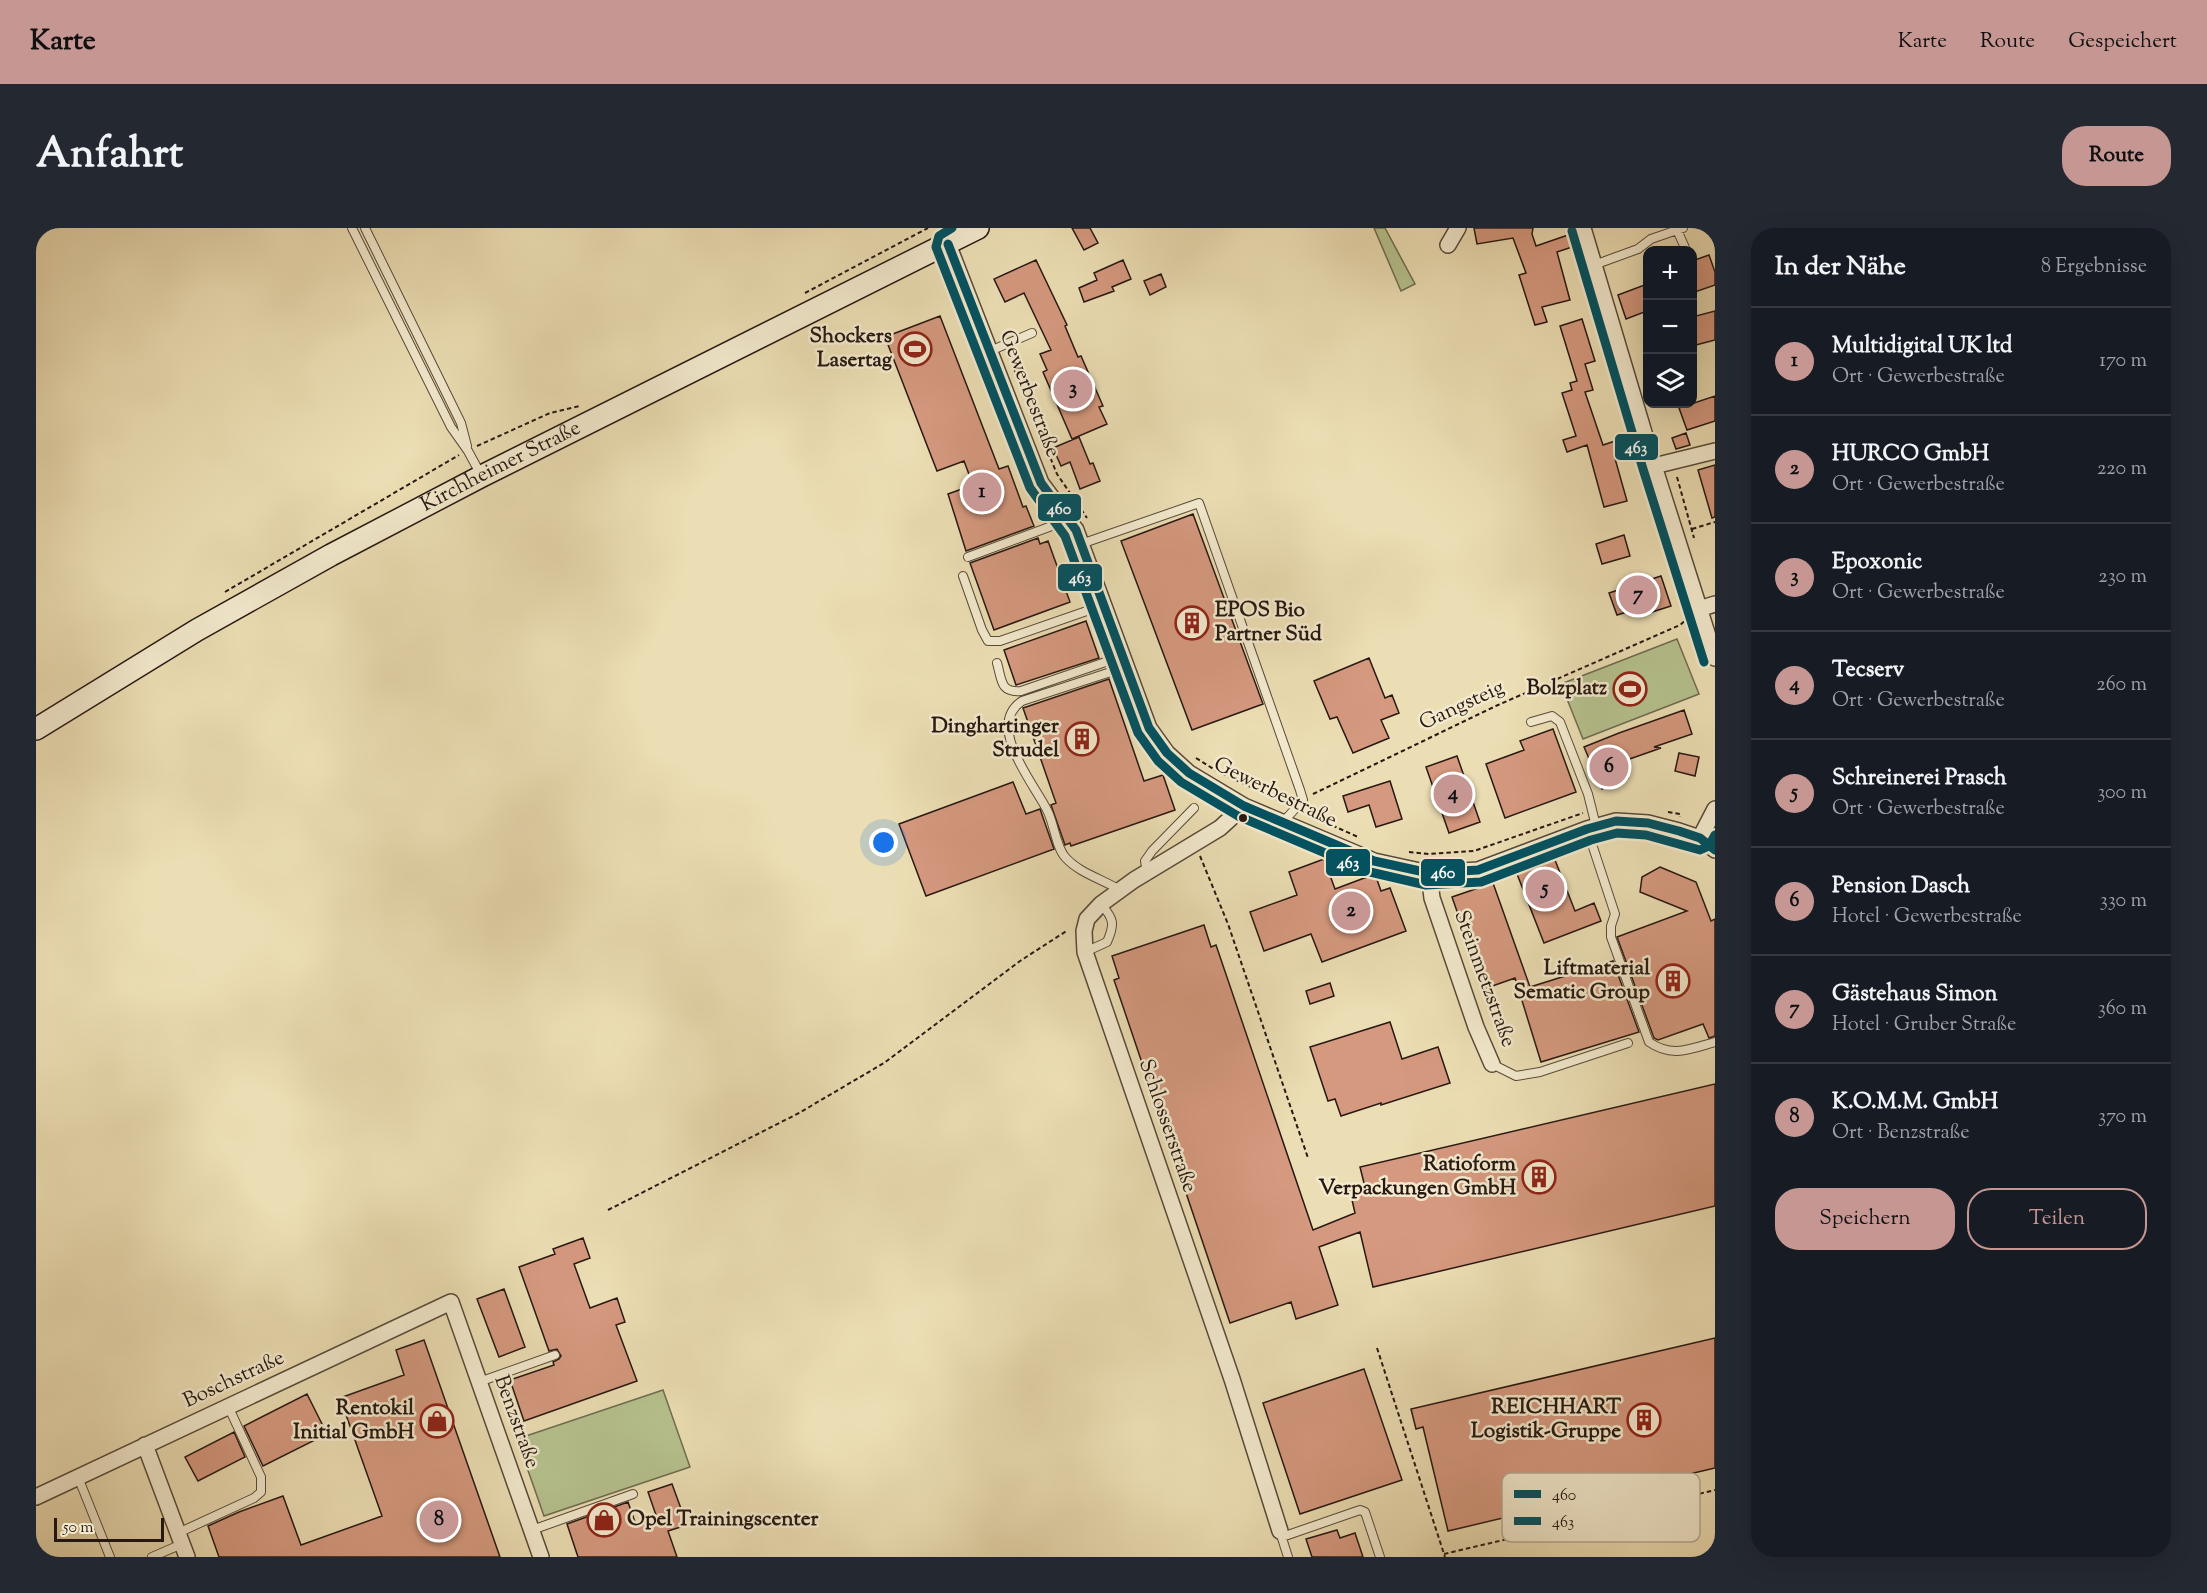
<!DOCTYPE html>
<html lang="de">
<meta charset="utf-8">
<style>
:root{--surface:#171b24;--page:#242831;--text:#f1f3f6;--muted:#9ea1a6;--line:#363941;--accent:#c59692}
body{margin:0;font-family:"Sorts Mill Goudy",serif;background:var(--page);color:var(--text)}
.controls{position:absolute;right:18px;top:18px;display:grid;overflow:hidden;border-radius:12px;box-shadow:0 6px 24px #0002}
.controls button{width:54px;height:54px;display:grid;place-items:center;padding:0;border:0;border-bottom:2px solid var(--line);background:var(--surface);color:var(--text);font:30px sans-serif}
.scale{position:absolute;left:18px;bottom:15px;width:110px;box-sizing:border-box;padding-left:6px;border:3px solid #271812;border-top:0;font-size:16px;line-height:21px;white-space:nowrap;color:#271812;-webkit-text-stroke:4px #f3eace;paint-order:stroke}
.you{position:absolute;left:848px;top:615px;width:21px;height:21px;margin:-15px;border:4px solid #fff;border-radius:50%;background:#1a73e8;box-shadow:0 0 0 9px #1a73e833}
.badge{display:grid;place-items:center;width:39px;height:39px;border-radius:50%;background:var(--accent);color:#111;font-size:20px;font-weight:700}
.pin{position:absolute;translate:-50% -50%;border:3px solid #fff;box-shadow:0 2px 6px #0006}
.list{margin:0;padding:0;list-style:none}
h2{display:flex;justify-content:space-between;align-items:center;height:78px;margin:0;padding:0 24px;font-size:26px}
h2 small{font-size:20px;font-weight:400;color:var(--muted)}
.list li{display:grid;grid-template-columns:39px 1fr auto;gap:18px;align-items:center;box-sizing:border-box;height:108px;padding:0 24px;border-top:2px solid var(--line)}
.list b{display:block;font-size:22px;white-space:nowrap}
.list p{margin:0;font-size:20px;white-space:nowrap;color:var(--muted)}
.list em{font-size:20px;font-style:normal;color:var(--muted)}
.actions{display:flex;gap:12px;padding:18px 24px}
.actions a{flex:1;padding:14px 0;border:2px solid var(--accent);border-radius:24px;text-align:center;font-size:21px;color:var(--accent)}
.actions .main{background:var(--accent);color:#111}
.icon{flex:none;width:33px;height:33px;fill:none;stroke:currentColor;stroke-width:2;stroke-linecap:round;stroke-linejoin:round}
.map{position:relative;flex:none;width:1679px;height:1329px;overflow:hidden;border-radius:24px}
header{display:flex;align-items:center;gap:36px;box-sizing:border-box;height:84px;padding:0 30px;background:var(--accent);color:#111}
header strong{font-size:28px}
nav{display:flex;gap:33px;margin-inline-start:auto;font-size:21px}
.intro{display:flex;align-items:center;justify-content:space-between;box-sizing:border-box;height:144px;padding:0 36px}
h1{margin:0;font-size:42px}
.button{padding:15px 27px;border-radius:24px;background:var(--accent);color:#111;font-size:21px;font-weight:700}
main{display:flex;gap:36px;padding:0 36px}
aside{flex:1;background:var(--surface);border-radius:24px;box-shadow:0 6px 24px #0002}
.map>svg:first-child{display:block}
.green{fill:#b6c28f;stroke:#6e6d50;stroke-width:1.5}
.building{fill:#d5997f;stroke:#271812;stroke-width:1.5}
.lines{fill:none;stroke-linecap:round;stroke-linejoin:round}
.service-casing{stroke:#584a3a;stroke-width:10}
.minor-casing{stroke:#584a3a;stroke-width:18}
.secondary-casing{stroke:#271812;stroke-width:24}
.path{stroke:#271812;stroke-width:2;stroke-dasharray:4.5 3;stroke-linecap:butt}
.service{stroke:#f3eace;stroke-width:8}
.minor{stroke:#f3eace;stroke-width:15}
.secondary{stroke:#f3eace;stroke-width:21}
.bus-1-casing{stroke:#f3eace;stroke-width:14}
.bus-2-casing{stroke:#f3eace;stroke-width:14}
.bus-1{stroke:#005262;stroke-width:9}
.bus-2{stroke:#005262;stroke-width:9}
.bus-dot{fill:#271812;stroke:#f3eace;stroke-width:2}
.labels{text-anchor:middle;dominant-baseline:central;stroke-width:5;stroke-linejoin:round;paint-order:stroke}
.poi-label{font-size:21px;font-weight:bold;fill:#271812;stroke:#f3eace;text-anchor:end}
.street-label{font-size:21px;fill:#271812;stroke:#f3eace}
.key{fill:#f3eace;stroke:#b6ab96;stroke-width:1.5}
.key-label{font-size:16px;fill:#271812}
.line-badge{stroke:#f3eace;stroke-width:2}
.badge-label{font-size:16px;text-anchor:middle;font-weight:bold;fill:#fff}
</style>
<header>
<strong>Karte</strong>
<nav><a>Karte</a><a>Route</a><a>Gespeichert</a></nav>
</header>
<div class="intro"><h1>Anfahrt</h1><a class="button">Route</a></div>
<main>
<div class="map">
<svg width="1679" height="1329" viewBox="0 0 1679 1329">
<rect width="100%" height="100%" fill="#ecdeb4"/>
<filter id="stains"><feTurbulence type="fractalNoise" baseFrequency=".00333" numOctaves="4"/><feColorMatrix values="0 0 0 0 .2 0 0 0 0 .09 0 0 0 0 .02 0 0 0 .5 -.17"/></filter>
<radialGradient id="worn" r=".72"><stop offset=".6" stop-color="#630" stop-opacity="0"/><stop offset="1" stop-color="#630" stop-opacity=".3"/></radialGradient>
<!-- green -->
<path class="green" d="M1338,0H1349L1379,56L1365,63Z
M1641,411L1663,466L1547,511L1525,456Z
M627,1162L654,1239L508,1288L481,1211Z"/>
<!-- building -->
<path class="building" d="M1036,0H1054L1062,15L1048,22Z
M1438,0H1497L1496,6L1500,18L1532,7L1536,19L1521,24L1534,72L1506,79L1511,94L1499,97L1483,47L1490,45L1477,10L1441,16Z
M1673,27L1679,44V57L1656,65V33Z
M1000,32L1031,97L1029,98L1042,129L1045,128L1067,178L1063,179L1071,196L1036,211L1007,144L1011,142L1004,126L1015,122L988,65L969,74L958,51Z
M1087,32L1095,51L1076,59L1078,63L1048,74L1043,60L1061,52L1058,45Z
M1125,46L1130,59L1114,67L1108,53Z
M1611,56V83L1590,91L1582,67Z
M1679,83V112L1656,118V89Z
M904,88L963,241L972,238L987,279L990,278L998,298L930,323L912,266L937,257L928,233L901,243L849,109Z
M1546,91L1559,133L1549,136L1557,162L1549,164L1567,217L1588,210L1592,223L1578,227L1591,273L1568,279L1551,217L1531,224L1527,212L1540,208L1526,165L1536,162L1534,155L1541,153L1524,98Z
M1679,168V193L1651,202L1643,180Z
M1650,205L1654,217L1640,221L1636,210Z
M1043,209L1054,236L1057,235L1064,253L1044,261L1034,234L1025,238L1017,220Z
M1679,237V289L1676,290L1662,242Z
M1157,286L1227,476L1156,502L1085,313Z
M1588,307L1594,328L1566,336L1560,316Z
M1002,310L1004,316L1012,313L1034,374L958,402L934,335Z
M1625,348L1635,378L1616,384L1614,377L1581,387L1573,365Z
M1050,393L1063,430L980,457L968,422Z
M1333,430L1349,470L1356,467L1363,485L1345,492L1353,510L1317,525L1301,489L1294,491L1278,453Z
M1073,451L1108,553L1127,547L1139,582L1035,618L1034,615L1029,617L1015,577L1020,575L987,480Z
M1648,482L1656,506L1618,519L1625,520L1585,534L1592,550L1566,561L1548,519L1583,505Z
M1517,501L1540,564L1469,590L1450,536L1488,522L1484,513Z
M1643,525L1663,529L1659,548L1639,543Z
M1421,528L1444,594L1413,605L1390,539Z
M1354,553L1366,591L1340,599L1333,577L1312,584L1307,568Z
M977,554L990,586L1004,581L1018,621L890,668L863,596Z
M1288,631L1299,661L1339,646L1345,663L1354,660L1370,703L1286,734L1275,706L1228,723L1214,684L1261,667L1253,644Z
M1519,632L1539,683L1558,675L1565,693L1508,715L1481,646Z
M1624,639L1660,654L1675,693L1679,691V808L1673,810L1667,796L1622,812L1618,810L1581,709L1651,683L1604,664L1606,649Z
M1457,655L1494,759L1577,733L1603,804L1505,834L1479,750L1448,761L1416,669Z
M1168,697L1175,719L1180,717L1277,1002L1319,985L1314,963L1329,959L1324,939L1679,856V978L1337,1059L1324,1004L1283,1019L1302,1077L1260,1091L1255,1074L1194,1095L1078,752L1083,750L1076,728Z
M1294,755L1298,768L1274,776L1270,763Z
M1354,794L1366,831L1402,819L1414,855L1345,877V875L1305,888L1299,871L1292,873L1274,819Z
M547,1010L554,1030L538,1036L554,1080L581,1070L589,1094L580,1097L601,1153L488,1193L474,1152L518,1137L517,1134L523,1131L525,1128L521,1121L513,1123L483,1039L519,1026L517,1021Z
M468,1061L489,1119L463,1129L441,1071Z
M1679,1110V1240L1412,1303L1387,1199L1380,1201L1375,1181Z
M388,1112L464,1329H183L172,1298L203,1284L247,1268L265,1317L346,1288L304,1170L368,1147L360,1122Z
M1328,1141L1366,1252L1264,1286L1227,1175Z
M271,1166L291,1206L227,1238L208,1198Z
M198,1204L209,1229L162,1253L149,1229Z
M636,1256L651,1297L632,1303L641,1329H542L531,1296L592,1274L600,1297L621,1290L612,1264Z
M1301,1302L1304,1310L1319,1305L1327,1329H1276L1270,1311Z"/>
<g class="lines">
<!-- service casing -->
<g class="service-casing">
<path id="service" d="M316,0L415,199L432,223L445,247
M329,0L425,195L431,218
M1641,2L1650,22
M1558,37L1602,21L1615,11L1647,0
M954,123L996,105
M1045,316L1163,275L1264,562L1267,572L1247,594
M932,329L1032,292
M927,348L946,402L952,413H964L1068,377
M961,435C966,452 964,465 985,463L1087,428
M1495,494L1516,488L1524,494L1552,566L1560,598
M1551,601L1579,686L1575,698V709L1613,814C1636,830 1654,821 1679,814
M1111,644L1109,633L1116,623L1158,580
M1084,662C1066,651 1043,645 1029,629C1020,619 1018,595 1011,582C997,554 949,498 986,473L1090,439
M1049,724L1071,714C1079,696 1078,691 1065,676
M1456,836L1480,848L1504,844L1592,815
M443,1154L519,1127
M42,1249L74,1329
M496,1302L597,1266
M142,1305L218,1270L225,1264V1249L192,1178
M1245,1307L1252,1329
M1246,1309L1324,1282L1329,1284L1344,1329
M116,1329L146,1316"/>
</g>
<!-- minor casing -->
<g class="minor-casing">
<path id="minor" d="M1547,0L1618,238L1679,430
M912,16L1005,255L1040,302L1113,500L1131,525L1153,545L1208,578L1338,633L1393,645L1442,642L1551,601L1580,593L1612,595L1643,603L1664,610L1679,622
M1412,17L1422,0
M1618,238L1679,223
M1663,381L1679,376
M1208,578L1184,600L1098,652L1065,676L1051,691L1048,703L1049,724L1196,1151L1244,1303
M1664,610L1679,581
M1393,645L1396,670L1440,799L1456,836
M109,1217L151,1329
M0,1269L415,1074L505,1329"/>
</g>
<!-- secondary casing -->
<g class="secondary-casing">
<g id="secondary">
<path id="s1" d="M0,501L161,402L295,327L446,248L942,0"/>
</g>
</g>
<!-- path -->
<path class="path" d="M769,65L892,0
M972,126L1021,246L1051,290
M441,218L514,185L544,178
M1641,249L1658,310
M1656,301L1679,294
M189,364L423,227
M1160,530L1179,542L1248,575
M1277,566L1462,477L1644,397L1652,390
M1632,584L1644,586V589
M1269,585L1322,609
M1373,624L1393,626L1438,623L1547,585
M1164,628L1192,696L1272,930
M572,982L763,885L848,835L984,733L1032,702
M1341,1120L1409,1329
M1408,1326L1679,1262"/>
<!-- service -->
<use href="#service" class="service"/>
<!-- minor -->
<use href="#minor" class="minor"/>
<!-- secondary -->
<use href="#secondary" class="secondary"/>
<!-- bus-1 casing -->
<g class="bus-1-casing">
<path id="bus-1" d="M912,16L1005,255L1040,302L1113,500L1131,525L1153,545L1208,578L1338,633L1393,645L1442,642L1551,601L1580,593L1612,595L1643,603L1664,610L1679,622"/>
</g>
<!-- bus-2 casing -->
<g class="bus-2-casing">
<path id="bus-2" d="M916,0L903,8L900,19L994,260L1029,308L1102,505L1122,533L1145,554L1202,588L1334,644L1390,657L1445,654L1555,612L1581,605L1610,607L1664,622L1673,618L1679,607
M1536,3L1607,241L1668,434"/>
</g>
<!-- bus-1 -->
<use href="#bus-1" class="bus-1"/>
<!-- bus-2 -->
<use href="#bus-2" class="bus-2"/>
</g>
<!-- icons -->
<defs>
<g id="stadium-ring" transform="scale(1.725)"><circle r="9.5" fill="#f3eace" stroke="#8f2418" stroke-width="1.5"/><path d="M0-5a6.5 5 0 1 0 0 10a6.5 5 0 1 0 0-10ZM-3.5-1.8h7v3.6h-7Z" fill="#8f2418"/></g>
<g id="building-ring" transform="scale(1.725)"><circle r="9.5" fill="#f3eace" stroke="#8f2418" stroke-width="1.5"/><path d="M-4-6H4V6H1V3H-1V6H-4ZM-2.5-4.3h1.7v1.8h-1.7ZM.8-4.3h1.7v1.8H.8ZM-2.5-1h1.7V.8h-1.7ZM.8-1h1.7V.8H.8Z" fill="#8f2418"/></g>
<g id="shop-ring" transform="scale(1.725)"><circle r="9.5" fill="#f3eace" stroke="#8f2418" stroke-width="1.5"/><path d="M-5-2.5h2.3a2.7 3.5 0 0 1 5.4 0H5L5.5 6h-11ZM-1.5-2.5h3a1.5 2.3 0 0 0-3 0Z" fill="#8f2418"/></g>
</defs>
<g fill-rule="evenodd">
<use href="#stadium-ring" x="879" y="121"/>
<use href="#building-ring" x="1156" y="395"/>
<use href="#stadium-ring" x="1594" y="461"/>
<use href="#building-ring" x="1046" y="511"/>
<use href="#building-ring" x="1637" y="753"/>
<use href="#building-ring" x="1503" y="949"/>
<use href="#building-ring" x="1608" y="1192"/>
<use href="#shop-ring" x="401" y="1193"/>
<use href="#shop-ring" x="568" y="1292"/>
</g>
<!-- markers -->
<circle class="bus-dot" cx="1207" cy="590" r="5"/>
<g class="labels">
<!-- poi labels -->
<g class="poi-label">
<text x="856" y="109">Shockers<tspan x="856" dy="24">Lasertag</tspan></text>
<text x="1179" y="383" text-anchor="start">EPOS Bio<tspan x="1179" dy="24">Partner Süd</tspan></text>
<text x="1571" y="461">Bolzplatz</text>
<text x="1023" y="499">Dinghartinger<tspan x="1023" dy="24">Strudel</tspan></text>
<text x="1614" y="741">Liftmaterial<tspan x="1614" dy="24">Sematic Group</tspan></text>
<text x="1480" y="937">Ratioform<tspan x="1480" dy="24">Verpackungen GmbH</tspan></text>
<text x="1585" y="1180">REICHHART<tspan x="1585" dy="24">Logistik-Gruppe</tspan></text>
<text x="378" y="1181">Rentokil<tspan x="378" dy="24">Initial GmbH</tspan></text>
<text x="591" y="1292" text-anchor="start">Opel Trainingscenter</text>
</g>
<!-- street labels -->
<g class="street-label">
<text transform="translate(993 166) rotate(69)">Gewerbestraße</text>
<text stroke="none"><textPath href="#s1" startOffset="534">Kirchheimer Straße</textPath></text>
<text transform="translate(1426 478) rotate(-25)">Gangsteig</text>
<text transform="translate(1239 565) rotate(26)">Gewerbestraße</text>
<text transform="translate(1448 751) rotate(70)">Steinmetzstraße</text>
<text transform="translate(1131 898) rotate(71)">Schlosserstraße</text>
<text transform="translate(198 1152) rotate(-25)">Boschstraße</text>
<text transform="translate(480 1194) rotate(70)">Benzstraße</text>
</g>
</g>
<!-- legend -->
<rect x="1466" y="1245" width="198" height="69" rx="9" class="key"/>
<rect x="1478" y="1262" width="27" height="8" fill="#005262"/>
<rect x="1478" y="1289" width="27" height="8" fill="#005262"/>
<g class="key-label">
<text x="1516" y="1272">460</text>
<text x="1516" y="1299">463</text>
</g>
<g class="line-badge">
<rect x="1578" y="205" width="45" height="28" rx="6" fill="#005262"/>
<rect x="1001" y="265" width="45" height="29" rx="6" fill="#005262"/>
<rect x="1021" y="335" width="46" height="29" rx="6" fill="#005262"/>
<rect x="1289" y="620" width="46" height="29" rx="6" fill="#005262"/>
<rect x="1384" y="630" width="46" height="29" rx="6" fill="#005262"/>
</g>
<g class="badge-label">
<text x="1600" y="225">463</text>
<text x="1023" y="286">460</text>
<text x="1044" y="355">463</text>
<text x="1312" y="640">463</text>
<text x="1407" y="650">460</text>
</g>
<rect width="100%" height="100%" filter="url(#stains)"/>
<rect width="100%" height="100%" fill="url(#worn)"/>
</svg>
<div class="controls">
<button>+</button>
<button>−</button>
<button><svg class="icon" aria-label="layers" viewBox="0 0 24 24"><path d="M12 4l9 5-9 5-9-5zM3 14l9 5 9-5"/></svg></button>
</div>
<div class="scale">50 m</div>
<div class="you"></div>
<div class="pin badge" style="left:946px;top:264px">1</div>
<div class="pin badge" style="left:1315px;top:683px">2</div>
<div class="pin badge" style="left:1037px;top:161px">3</div>
<div class="pin badge" style="left:1417px;top:566px">4</div>
<div class="pin badge" style="left:1509px;top:661px">5</div>
<div class="pin badge" style="left:1573px;top:539px">6</div>
<div class="pin badge" style="left:1602px;top:367px">7</div>
<div class="pin badge" style="left:403px;top:1292px">8</div>
</div>
<aside>
<h2>In der Nähe<small>8 Ergebnisse</small></h2>
<ul class="list">
<li><span class="badge">1</span><div><b>Multidigital UK ltd</b><p>Ort · Gewerbestraße</p></div><em>170 m</em></li>
<li><span class="badge">2</span><div><b>HURCO GmbH</b><p>Ort · Gewerbestraße</p></div><em>220 m</em></li>
<li><span class="badge">3</span><div><b>Epoxonic</b><p>Ort · Gewerbestraße</p></div><em>230 m</em></li>
<li><span class="badge">4</span><div><b>Tecserv</b><p>Ort · Gewerbestraße</p></div><em>260 m</em></li>
<li><span class="badge">5</span><div><b>Schreinerei Prasch</b><p>Ort · Gewerbestraße</p></div><em>300 m</em></li>
<li><span class="badge">6</span><div><b>Pension Dasch</b><p>Hotel · Gewerbestraße</p></div><em>330 m</em></li>
<li><span class="badge">7</span><div><b>Gästehaus Simon</b><p>Hotel · Gruber Straße</p></div><em>360 m</em></li>
<li><span class="badge">8</span><div><b>K.O.M.M. GmbH</b><p>Ort · Benzstraße</p></div><em>370 m</em></li>
</ul>
<div class="actions"><a class="main">Speichern</a><a>Teilen</a></div>
</aside>
</main>
